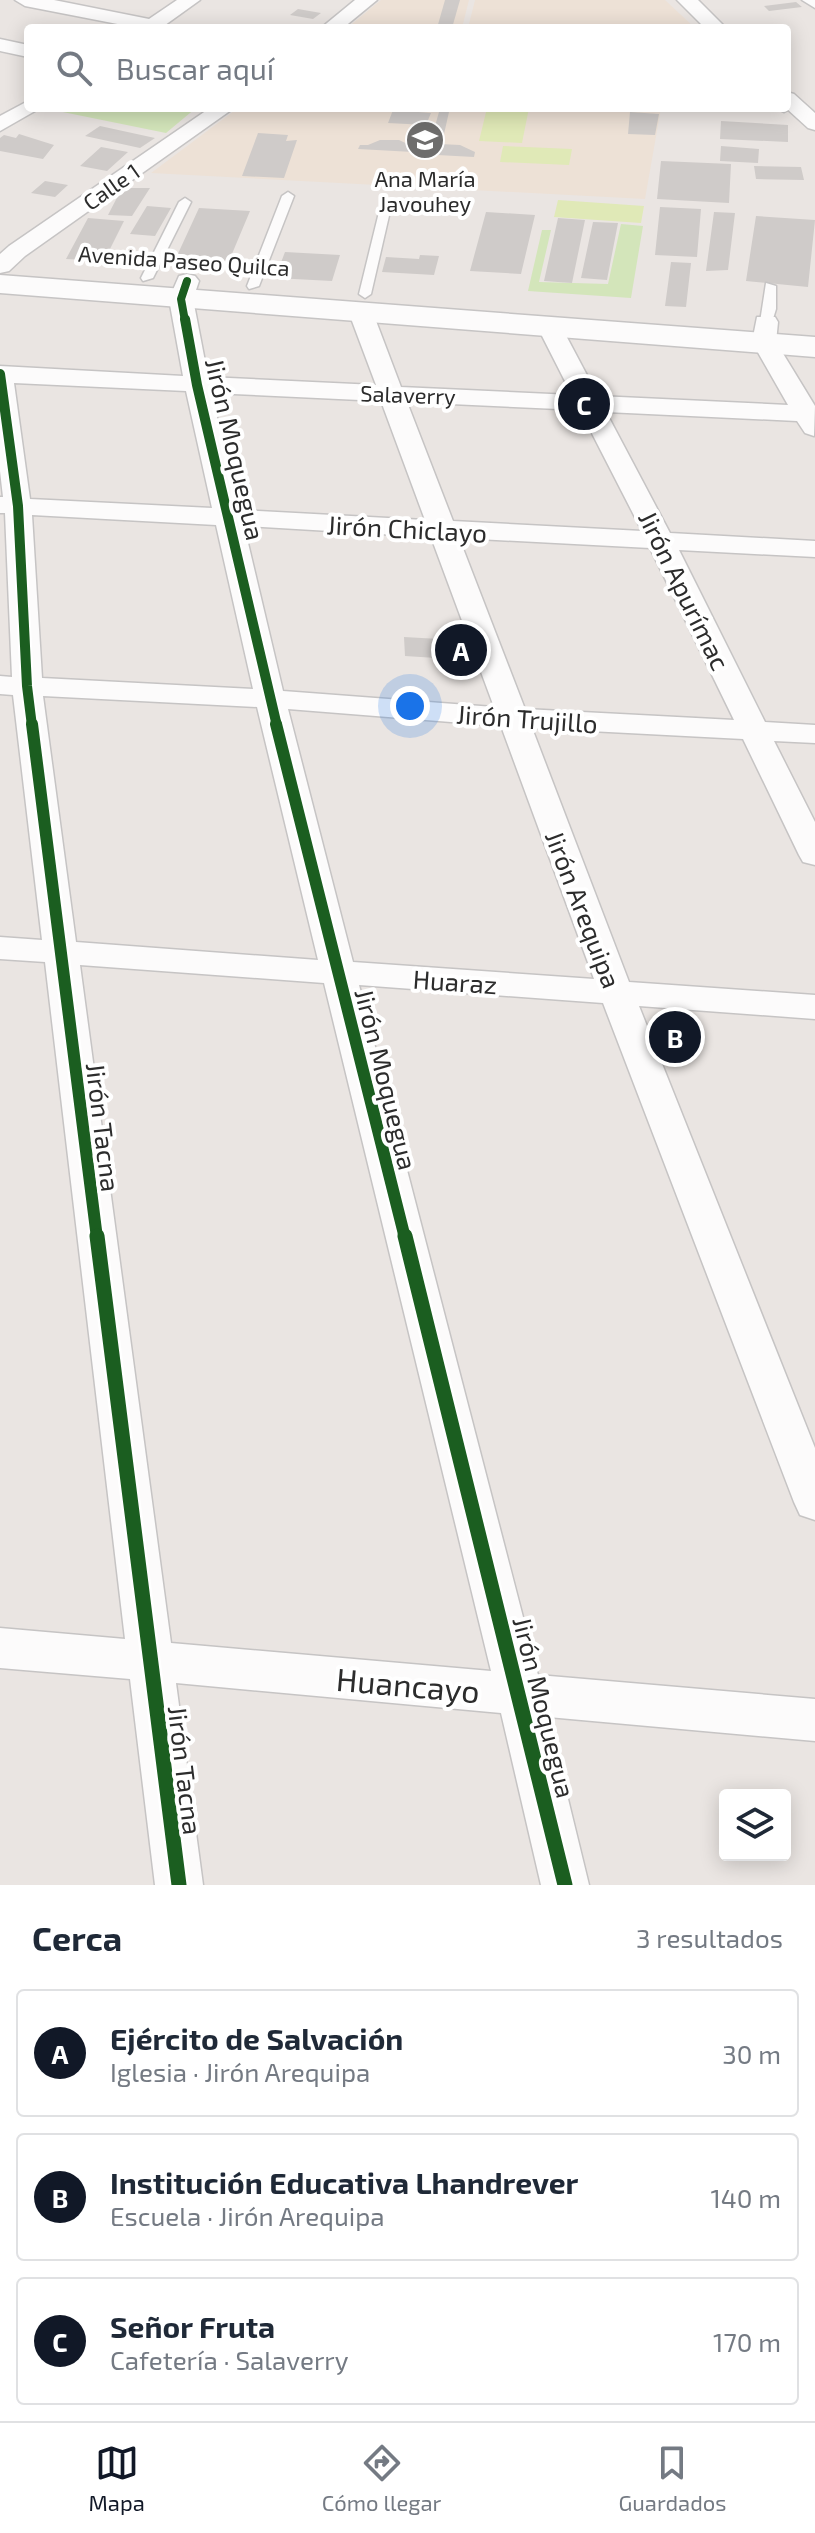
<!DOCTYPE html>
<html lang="es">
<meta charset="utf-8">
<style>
:root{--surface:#fff;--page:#f6f6f7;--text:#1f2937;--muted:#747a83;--line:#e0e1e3;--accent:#111827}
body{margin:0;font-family:"Exo 2",sans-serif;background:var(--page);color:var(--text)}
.controls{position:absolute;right:24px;bottom:24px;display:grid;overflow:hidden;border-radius:8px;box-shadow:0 4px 20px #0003}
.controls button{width:72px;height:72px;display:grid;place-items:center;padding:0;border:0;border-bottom:2px solid var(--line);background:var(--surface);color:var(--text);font:40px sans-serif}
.you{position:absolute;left:410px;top:706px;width:28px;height:28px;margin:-20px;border:6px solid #fff;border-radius:50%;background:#1a73e8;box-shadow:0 0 0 12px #1a73e833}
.badge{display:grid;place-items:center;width:52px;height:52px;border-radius:50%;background:var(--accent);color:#fff;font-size:26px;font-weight:700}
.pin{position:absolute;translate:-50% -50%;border:4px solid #fff;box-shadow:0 2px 8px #0006}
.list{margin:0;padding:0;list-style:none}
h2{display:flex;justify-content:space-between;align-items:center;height:104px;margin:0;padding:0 32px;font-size:34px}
h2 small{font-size:26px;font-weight:400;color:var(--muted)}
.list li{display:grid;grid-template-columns:52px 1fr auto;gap:24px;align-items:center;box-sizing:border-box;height:128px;margin:0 16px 16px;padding:0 16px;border:2px solid var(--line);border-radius:8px}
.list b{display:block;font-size:30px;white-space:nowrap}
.list p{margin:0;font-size:26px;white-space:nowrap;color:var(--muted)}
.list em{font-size:26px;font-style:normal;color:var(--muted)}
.icon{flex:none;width:44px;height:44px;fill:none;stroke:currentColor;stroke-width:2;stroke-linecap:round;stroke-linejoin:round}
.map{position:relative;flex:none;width:815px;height:1885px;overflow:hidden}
.search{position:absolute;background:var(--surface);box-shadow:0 4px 20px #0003;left:24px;right:24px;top:24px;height:88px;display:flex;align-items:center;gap:20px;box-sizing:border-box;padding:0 28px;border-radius:8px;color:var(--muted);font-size:30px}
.sheet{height:536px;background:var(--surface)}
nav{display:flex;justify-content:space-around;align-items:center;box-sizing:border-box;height:112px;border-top:2px solid var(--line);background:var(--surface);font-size:22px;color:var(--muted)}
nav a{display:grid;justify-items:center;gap:4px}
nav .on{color:var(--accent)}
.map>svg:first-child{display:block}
.education{fill:#ede1d6}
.green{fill:#d3e5ba}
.pitch{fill:#e0e9b7}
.building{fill:#cfcbc9}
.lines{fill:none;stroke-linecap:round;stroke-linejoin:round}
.lane-casing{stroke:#c6c4c4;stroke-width:3}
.street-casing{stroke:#c6c4c4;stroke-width:3}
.secondary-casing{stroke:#c6c4c4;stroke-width:3}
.lane{fill:#fcfbfb;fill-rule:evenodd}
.street{fill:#fcfbfb;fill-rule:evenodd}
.secondary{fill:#fcfbfb;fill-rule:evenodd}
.cycleway-far3-casing{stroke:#fff;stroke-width:11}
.cycleway-far2-casing{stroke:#fff;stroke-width:14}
.cycleway-far1-casing{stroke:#fff;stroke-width:17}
.cycleway-casing{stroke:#fff;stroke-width:20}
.cycleway-far3{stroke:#1b5e20;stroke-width:8}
.cycleway-far2{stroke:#1b5e20;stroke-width:10}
.cycleway-far1{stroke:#1b5e20;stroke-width:12}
.cycleway{stroke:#1b5e20;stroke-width:15}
.labels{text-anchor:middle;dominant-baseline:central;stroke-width:8;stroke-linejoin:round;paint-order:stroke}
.far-poi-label{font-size:22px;fill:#2c2c2c;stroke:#fff}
.far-street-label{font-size:22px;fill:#2c2c2c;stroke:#fff}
.street-label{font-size:26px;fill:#2c2c2c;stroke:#fff}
.near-street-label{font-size:32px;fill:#2c2c2c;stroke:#fff}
</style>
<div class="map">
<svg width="815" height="1885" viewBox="0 0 815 1885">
<rect width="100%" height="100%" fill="#eae5e2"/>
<!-- education -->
<path class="education" d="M381,0H469L462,28H347Z
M475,0H665L695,28H468Z
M238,108H661L645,199L151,173Z"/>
<!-- green -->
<path class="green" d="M43,108H196L166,133Z
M621,224L643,226L631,298L528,291L542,230H551L539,282L608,284Z"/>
<!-- pitch -->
<path class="pitch" d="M487,108H529L522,143L479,141Z
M503,146L572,149L569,165L500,162Z
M558,200L644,206L641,223L554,217Z"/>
<!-- building -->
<path class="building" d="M445,0H460L452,28H437Z
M796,2L802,7L769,11L764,6Z
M298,9L321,13L313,19L290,15Z
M393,110L431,113L426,125L388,123Z
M439,112H449L444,134L433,133Z
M630,112L659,114L655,135L628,134Z
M721,121L788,125V142L720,139Z
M100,126L155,138L140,148L85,136Z
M258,133L288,135L286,141L297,140L284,178L242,176Z
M19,134L54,145L43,159L0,151V138L4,135L16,138Z
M380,140H399L414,147L413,152L358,149L360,145H368Z
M440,144L460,145L475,152L474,157L419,154L421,149L429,150Z
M721,146L759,149L758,163L720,161Z
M101,147L128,152L107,171L80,166Z
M661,161L731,164L729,203L657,199Z
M754,166L801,167L804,180L756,179Z
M45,181L68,185L55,197L31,193Z
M122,188H150L132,216L108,215Z
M147,206L171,208L155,236L130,234Z
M660,207L701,209L697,257L655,255Z
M199,208L250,211L229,261L176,258Z
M486,212L535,215L521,274L470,271Z
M714,212L735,213L728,270L706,271Z
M756,216L815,220L808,287L746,281Z
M88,218L124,221L104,261L66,259Z
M558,218L585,220L572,283L544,281Z
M593,222L618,223L607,280L581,278Z
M285,252L340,255L332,281L275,278Z
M420,255L439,256L434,275L382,272L386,257L419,259Z
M671,262L691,263L686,307L665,306Z
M404,637L475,641L483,661L405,656Z"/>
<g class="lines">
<!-- lane casing -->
<g class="lane-casing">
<path id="lane" d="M787,106L790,109L784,112L776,108Z
M288,192L294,196L259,286L249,289L247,286L282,196Z
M185,198L191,202L153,278L143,281L141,278L179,202Z
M381,204L391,207L371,294L365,298L359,294Z
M766,283L776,286V309L772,322L766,326L760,322Z"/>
</g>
<!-- street casing -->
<g class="street-casing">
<path id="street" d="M15,0H54L149,19L177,0H200L161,28H138L25,6Z
M355,0H377L343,28H321Z
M677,0H698L726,28H705Z
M802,0H815V8Z
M0,39L28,45V57L0,51Z
M787,92L794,94L815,113V130L808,128L786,108Z
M28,101V108H38L35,111L0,131V116Z
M210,108H234L25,256L9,271L0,273V254L9,246Z
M187,274L195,276L199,281L193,299L208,377L376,385L349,313L352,308H370L373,313L401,387L572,395L538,328L541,323H559L562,328L598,396L788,405L752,342L757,317H775L778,322L776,342L815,406L814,436L805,433L797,421L606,412L670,533L815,541V557L679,550L765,722L815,725V743L774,741L815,822V865L803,862L799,855L743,739L532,728L629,982L815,995V1019L639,1006L815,1448V1520L800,1515L794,1502L603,1003L359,985L538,1675L815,1699V1741L548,1717L589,1885H541L501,1713L176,1683L203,1885H155L130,1679L0,1668V1628L125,1639L45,962L0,959V937L42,940L13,695L0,694V676L12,677L5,513H0V497H3L0,471V366L183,376L169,299L179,276ZM14,383L186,391L212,508L30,499ZM211,393L381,401L425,520L240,510ZM407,402L580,410L642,531L453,521ZM32,515L216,525L253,689L42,678ZM244,526L431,537L494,707L283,691ZM459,538L650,548L734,720L525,709ZM43,696L257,707L318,960L76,942ZM288,709L501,726L594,979L353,962ZM80,965L324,983L491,1671L171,1643Z"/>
</g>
<!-- secondary casing -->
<g class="secondary-casing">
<path id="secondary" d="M0,275L815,337V357L0,293Z"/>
</g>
<!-- lane -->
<use href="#lane" class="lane"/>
<!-- street -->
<use href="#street" class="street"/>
<!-- secondary -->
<use href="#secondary" class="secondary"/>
<!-- cycleway-far3 casing -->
<g class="cycleway-far3-casing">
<path id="cycleway-far3" d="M185,321L181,299L187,281"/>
</g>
<!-- cycleway-far2 casing -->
<g class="cycleway-far2-casing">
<path id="cycleway-far2" d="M185,319L197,385L277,726
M0,374L18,506L27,686L32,726"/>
</g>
<!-- cycleway-far1 casing -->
<g class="cycleway-far1-casing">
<path id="cycleway-far1" d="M32,724L97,1238
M276,724L405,1238"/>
</g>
<!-- cycleway casing -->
<g class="cycleway-casing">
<path id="cycleway" d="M97,1236L179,1885
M405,1236L565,1885"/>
</g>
<!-- cycleway-far3 -->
<use href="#cycleway-far3" class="cycleway-far3"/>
<!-- cycleway-far2 -->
<use href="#cycleway-far2" class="cycleway-far2"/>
<!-- cycleway-far1 -->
<use href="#cycleway-far1" class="cycleway-far1"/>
<!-- cycleway -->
<use href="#cycleway" class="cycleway"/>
</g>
<!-- icons -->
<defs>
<g id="school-disc" transform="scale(2)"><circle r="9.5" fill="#6e6d6c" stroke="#fff"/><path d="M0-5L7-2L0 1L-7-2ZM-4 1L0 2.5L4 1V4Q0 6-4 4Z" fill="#fff"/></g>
</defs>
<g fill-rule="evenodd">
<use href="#school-disc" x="425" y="140"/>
</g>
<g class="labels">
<!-- far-poi labels -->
<g class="far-poi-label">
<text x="425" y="178">Ana María<tspan x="425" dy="25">Javouhey</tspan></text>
</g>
<!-- far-street labels -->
<g class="far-street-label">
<text transform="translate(111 186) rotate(-35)">Calle 1</text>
<text transform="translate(184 260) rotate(4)">Avenida Paseo Quilca</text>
<text transform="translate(408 394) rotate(2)">Salaverry</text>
</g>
<!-- street labels -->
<g class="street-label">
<text transform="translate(236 449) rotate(77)">Jirón Moquegua</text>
<text transform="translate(407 528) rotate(3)">Jirón Chiclayo</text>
<text transform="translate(685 590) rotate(64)">Jirón Apurímac</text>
<text transform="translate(527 718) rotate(4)">Jirón Trujillo</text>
<text transform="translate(584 909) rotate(69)">Jirón Arequipa</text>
<text transform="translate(455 981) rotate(4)">Huaraz</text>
<text transform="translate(387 1079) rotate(76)">Jirón Moquegua</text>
<text transform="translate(104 1127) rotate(83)">Jirón Tacna</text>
<text transform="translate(545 1707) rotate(76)">Jirón Moquegua</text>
<text transform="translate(186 1770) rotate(83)">Jirón Tacna</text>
</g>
<!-- near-street labels -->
<g class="near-street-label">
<text transform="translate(408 1684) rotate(5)">Huancayo</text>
</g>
</g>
</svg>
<div class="controls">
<button><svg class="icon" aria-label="layers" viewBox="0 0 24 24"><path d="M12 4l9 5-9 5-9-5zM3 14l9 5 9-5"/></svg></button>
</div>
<div class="you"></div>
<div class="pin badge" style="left:461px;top:650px">A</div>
<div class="pin badge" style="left:675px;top:1037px">B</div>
<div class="pin badge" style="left:584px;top:404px">C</div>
<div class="search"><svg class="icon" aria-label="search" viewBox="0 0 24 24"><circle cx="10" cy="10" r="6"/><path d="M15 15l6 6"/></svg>Buscar aquí</div>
</div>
<section class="sheet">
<h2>Cerca<small>3 resultados</small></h2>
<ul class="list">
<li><span class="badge">A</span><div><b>Ejército de Salvación</b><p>Iglesia · Jirón Arequipa</p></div><em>30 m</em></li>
<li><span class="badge">B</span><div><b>Institución Educativa Lhandrever</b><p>Escuela · Jirón Arequipa</p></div><em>140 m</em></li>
<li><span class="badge">C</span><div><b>Señor Fruta</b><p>Cafetería · Salaverry</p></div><em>170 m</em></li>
</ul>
</section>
<nav>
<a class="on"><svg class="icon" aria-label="map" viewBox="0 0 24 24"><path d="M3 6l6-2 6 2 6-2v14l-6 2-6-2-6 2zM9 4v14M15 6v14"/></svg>Mapa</a>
<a><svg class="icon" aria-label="directions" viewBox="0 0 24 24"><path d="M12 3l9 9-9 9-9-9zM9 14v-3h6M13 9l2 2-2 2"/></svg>Cómo llegar</a>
<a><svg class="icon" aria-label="saved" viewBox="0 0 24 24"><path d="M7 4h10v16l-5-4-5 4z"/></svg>Guardados</a>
</nav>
